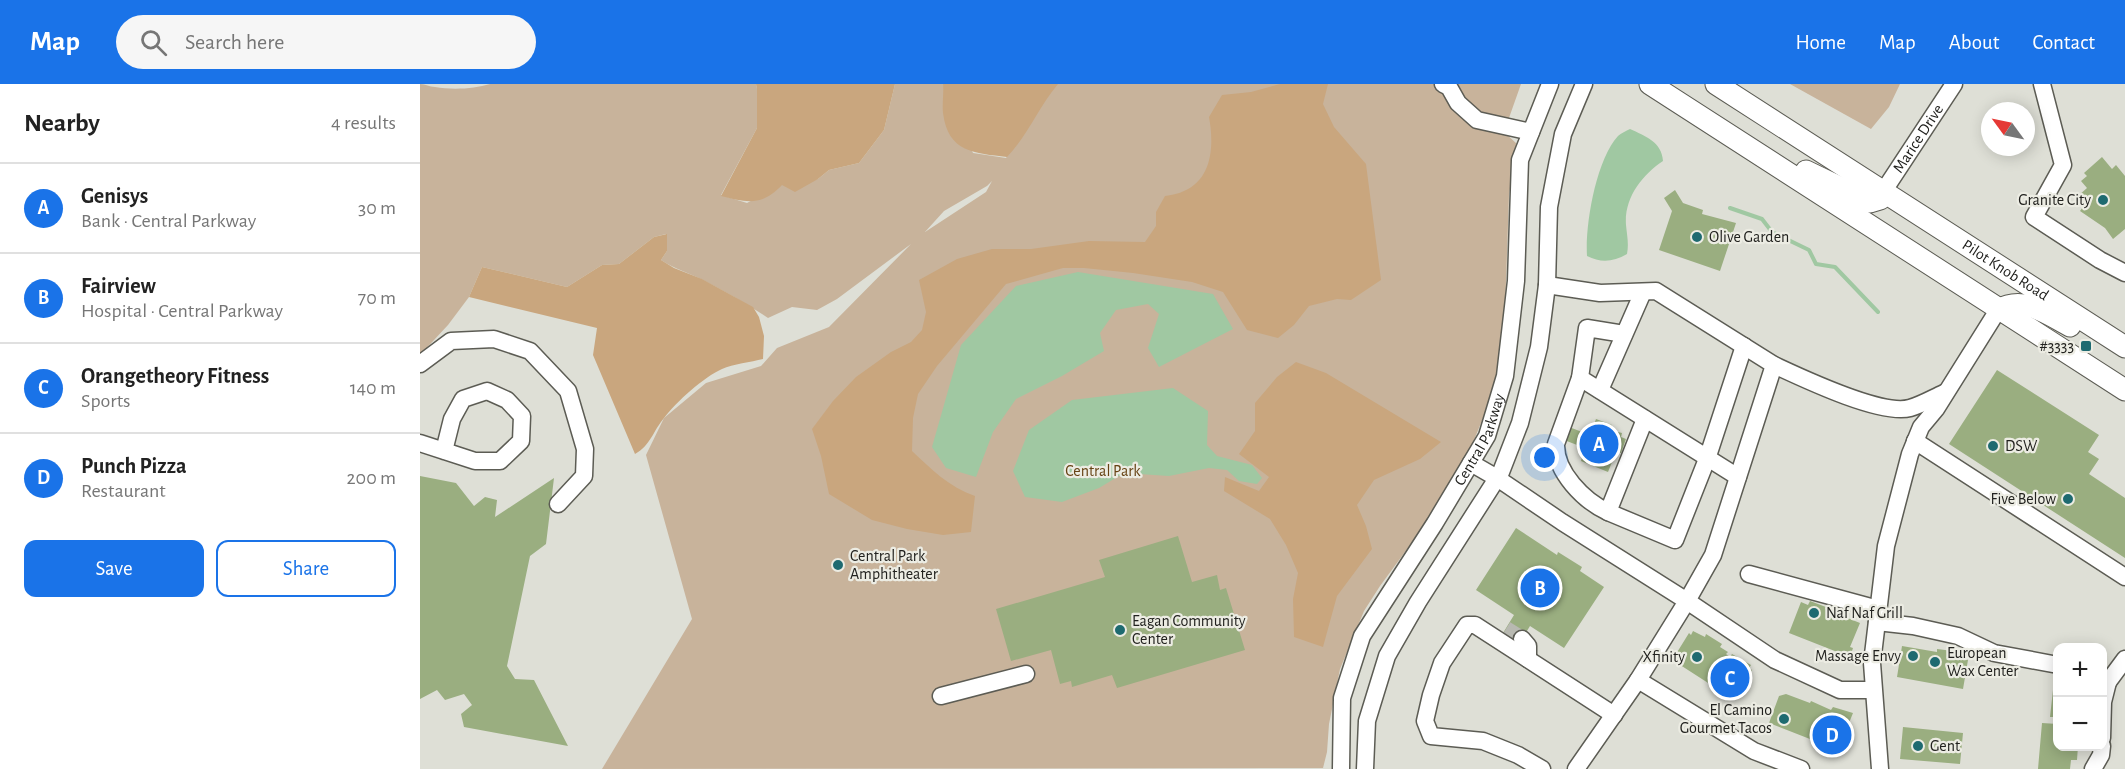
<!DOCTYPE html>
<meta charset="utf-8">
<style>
:root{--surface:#fff;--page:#f6f6f6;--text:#222;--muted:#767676;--line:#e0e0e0;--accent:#1a73e8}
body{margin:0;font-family:"Alegreya Sans",sans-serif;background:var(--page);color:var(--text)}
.controls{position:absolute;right:18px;bottom:18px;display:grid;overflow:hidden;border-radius:12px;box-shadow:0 3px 15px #0003}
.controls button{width:54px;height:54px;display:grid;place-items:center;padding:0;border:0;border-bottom:2px solid var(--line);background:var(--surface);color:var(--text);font:30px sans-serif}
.compass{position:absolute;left:1561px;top:18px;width:54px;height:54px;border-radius:50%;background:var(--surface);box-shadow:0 3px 15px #0003;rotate:303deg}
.you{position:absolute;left:1125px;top:374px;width:21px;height:21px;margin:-15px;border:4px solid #fff;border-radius:50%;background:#1a73e8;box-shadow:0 0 0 9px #1a73e833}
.badge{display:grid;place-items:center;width:39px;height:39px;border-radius:50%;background:var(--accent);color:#fff;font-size:20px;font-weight:700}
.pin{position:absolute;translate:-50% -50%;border:3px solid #fff;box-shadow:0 2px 6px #0006}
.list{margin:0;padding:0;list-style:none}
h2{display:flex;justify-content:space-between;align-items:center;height:78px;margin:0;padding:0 24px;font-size:26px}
h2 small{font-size:20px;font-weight:400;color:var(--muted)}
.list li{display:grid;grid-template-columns:39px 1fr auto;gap:18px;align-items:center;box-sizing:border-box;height:90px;padding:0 24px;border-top:2px solid var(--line)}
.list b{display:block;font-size:22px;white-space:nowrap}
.list p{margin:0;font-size:20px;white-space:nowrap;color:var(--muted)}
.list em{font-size:20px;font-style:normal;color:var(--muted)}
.actions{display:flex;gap:12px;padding:18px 24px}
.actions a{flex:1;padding:14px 0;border:2px solid var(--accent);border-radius:12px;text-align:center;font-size:21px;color:var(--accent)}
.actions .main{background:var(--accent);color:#fff}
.icon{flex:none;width:33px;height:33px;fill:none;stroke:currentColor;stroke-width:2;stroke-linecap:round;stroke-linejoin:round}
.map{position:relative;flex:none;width:1705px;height:685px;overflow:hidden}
header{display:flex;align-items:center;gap:36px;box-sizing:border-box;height:84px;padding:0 30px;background:var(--accent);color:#fff}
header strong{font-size:28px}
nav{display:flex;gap:33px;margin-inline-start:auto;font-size:21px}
.search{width:420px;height:54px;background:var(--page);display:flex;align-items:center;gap:15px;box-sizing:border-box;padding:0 21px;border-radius:33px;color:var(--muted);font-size:22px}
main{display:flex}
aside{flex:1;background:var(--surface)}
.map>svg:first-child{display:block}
.green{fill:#c8b39b;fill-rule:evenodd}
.forest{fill:#c9a67e}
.water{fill:#a0c8a2}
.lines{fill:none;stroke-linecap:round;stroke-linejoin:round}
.stream{stroke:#a0c8a2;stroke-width:4}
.building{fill:#9aae80}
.minor-tunnel{stroke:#b8b9b1;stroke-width:16;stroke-dasharray:16 8;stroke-linecap:butt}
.minor-casing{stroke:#5c5c54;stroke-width:19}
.major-casing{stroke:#5c5c54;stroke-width:23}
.minor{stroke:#fff;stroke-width:16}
.major{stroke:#fff;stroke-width:21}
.poi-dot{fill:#1e6a70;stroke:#ecece3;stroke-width:2}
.labels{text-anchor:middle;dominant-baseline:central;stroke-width:4.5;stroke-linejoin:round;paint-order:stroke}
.street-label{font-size:16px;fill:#21211e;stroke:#ecece3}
.poi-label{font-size:16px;fill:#21211e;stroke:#ecece3;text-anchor:start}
.park-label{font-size:16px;fill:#664213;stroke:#ecece3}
</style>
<header>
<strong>Map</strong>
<div class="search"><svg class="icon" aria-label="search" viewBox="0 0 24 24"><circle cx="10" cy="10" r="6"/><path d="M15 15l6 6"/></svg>Search here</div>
<nav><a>Home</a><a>Map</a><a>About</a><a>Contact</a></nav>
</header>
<main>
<aside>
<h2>Nearby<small>4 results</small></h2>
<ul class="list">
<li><span class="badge">A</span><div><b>Genisys</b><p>Bank · Central Parkway</p></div><em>30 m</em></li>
<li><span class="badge">B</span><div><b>Fairview</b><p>Hospital · Central Parkway</p></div><em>70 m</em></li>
<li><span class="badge">C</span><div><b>Orangetheory Fitness</b><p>Sports</p></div><em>140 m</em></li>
<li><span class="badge">D</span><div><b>Punch Pizza</b><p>Restaurant</p></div><em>200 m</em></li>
</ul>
<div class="actions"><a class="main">Save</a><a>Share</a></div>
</aside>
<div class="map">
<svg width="1705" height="685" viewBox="0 0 1705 685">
<rect width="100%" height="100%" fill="#dedfd6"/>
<!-- green -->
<path class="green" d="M0,0C6,0 9,3 15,3C32,6 54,5 70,0H336L337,5V44L301,111L327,119L363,100L398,95L409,86L439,79L464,46L475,0H523L553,69L586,74L632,0H1101L1084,48L1097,60L1089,111L1084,257L1071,314L1048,371L1004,442L960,502L944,527L920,585L909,640L907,668L903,684L182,685L272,535L226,371L244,334L286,299L341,282L357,264L409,243L491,160L417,215L397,226L372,223L348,234C327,220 306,208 283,196C269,189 255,185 241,176L247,167L246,150L234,153L199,180L182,181L147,203L62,183L49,213L28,241L0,271ZM572,97L566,108L505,148L524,127L567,102Z
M1370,0H1480L1469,23L1451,45Z"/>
<!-- forest -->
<path class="forest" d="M336,0H475L464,46L439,79L409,86L398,95L375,108L362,101C342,122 328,119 301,112L337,44V5Z
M523,0H638C618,24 608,51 587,73C555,69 528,69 523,29C522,19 524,9 523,0Z
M860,0H908L903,20L914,43L946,80L961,196L931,216L917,215L889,222L874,241L858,254L827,246L803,208L772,198L713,189L664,184H643L586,200L517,282L498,310L493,334L492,367C511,385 529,403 555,412L551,448L523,451L487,445L452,436L409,410L401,372L392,345L413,317L436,293L471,268L491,258L502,246L506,228L499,196L537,175L572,165H611L669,157L725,158L736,142V128L745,112C751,111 758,110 764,107C793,95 794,60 789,33L802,11L831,8Z
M247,150V167L241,176L254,184L282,195L333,223L339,233L344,252L343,275C331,278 313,280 302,285C284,293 256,318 244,334C233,347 231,361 215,370L173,271L177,244L49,213L62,183L147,203L182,181L199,180L234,153Z
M876,278L906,289L1021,358L1000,375L954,396L937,421L946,442L952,465L917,512L903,563L874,553L873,515L878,489L866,461L850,435L804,407L805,393L839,407L849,393L819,370L835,347V319L857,293Z"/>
<!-- water -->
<path class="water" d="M1210,45C1225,52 1242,58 1243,77C1222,91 1204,114 1206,141C1207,152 1209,159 1207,170C1193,178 1181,179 1167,172C1165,141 1176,76 1198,52C1201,49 1206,47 1210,45Z
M658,188L793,210L813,245L739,283L728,264L739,230L728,220L696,226L680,249L684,267L642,292L596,315L573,348L556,393L526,384L512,363L541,261L596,202Z
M753,304L788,327L787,361L797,372L832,381L842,394L837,400L819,397L807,386L789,384L749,392L704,389L679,404L642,418L605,413L593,387L609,346L652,316Z"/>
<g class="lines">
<!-- stream -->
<path class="stream" d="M1310,124L1342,135L1352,148L1389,166L1396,180L1415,183L1458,228"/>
</g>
<!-- building -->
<path class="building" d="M1682,73L1692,85L1696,81L1705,92V145L1693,155L1685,144L1660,127L1665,120L1658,112L1667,104L1661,97L1667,92L1664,89Z
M1255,106L1263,119L1283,126L1282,130L1316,139L1300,187L1239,166L1252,127L1244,114Z
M1577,286L1679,351L1668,368L1679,375L1669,390L1705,414V474L1529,360Z
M1176,335L1192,341L1190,346L1202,349L1201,353L1206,355L1201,369L1196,368L1188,388L1161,377L1165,364L1144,356L1149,343L1170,351Z
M0,392L36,399L54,422L65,413L77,416L75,433L134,394L126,460L110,472L87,582L95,595L114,596L148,662L44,643L41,630L52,621L44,610L25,616L17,606L0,615Z
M1096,444L1137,471L1138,468L1162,483L1160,487L1184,503L1144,564L1110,542L1096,565L1080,554L1094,531L1056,506Z
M758,452L772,498L797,491L800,506L806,504L825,566L697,604L692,591L652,603L651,597L640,600L631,566L591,577L576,525L685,493L679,476Z
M1390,517L1406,523L1405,525L1440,539L1430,563L1433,564L1430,573L1369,549L1381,518L1388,521Z
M1273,547L1285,553L1286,550L1302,560L1300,563L1308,568L1306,570L1310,573L1312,570L1331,581L1329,584L1332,586L1313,615L1254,577L1258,571L1256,570L1269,549L1271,551Z
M1482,562L1517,568V565L1533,567V573L1548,576L1543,605L1477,593Z
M1633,606H1638V633H1630Z
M1366,610L1390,619L1391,617L1411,626L1413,623L1433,629L1418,666L1349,639L1359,612Z
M1622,639L1638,640V662H1658L1657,676H1651L1650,685H1618Z
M1483,643L1543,649L1540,680L1480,675Z"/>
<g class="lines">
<!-- minor-tunnel -->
<path class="minor-tunnel" d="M1086,545L1102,555"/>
<!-- minor casing -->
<g class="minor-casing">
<g id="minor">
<path d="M1023,0L1029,3L1038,19L1057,36L1111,48"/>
<path d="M1622,0L1643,81L1614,133L1680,176L1705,189"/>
<path id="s1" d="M1463,108L1534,0"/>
<path d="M1127,201L1180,209L1236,207L1354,281L1293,471L1267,517L1355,576L1420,606H1453"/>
<path d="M1204,250L1167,244L1160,294L1318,393"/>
<path d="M0,280L31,257L74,255L110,267L148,307L165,365L164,392L138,420"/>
<path d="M1354,281C1382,294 1461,332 1490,324C1501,321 1513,314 1524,309"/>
<path d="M1160,294L1136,360C1135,388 1164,417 1188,428"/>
<path d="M1180,306L1223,208"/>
<path d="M1225,335L1188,428L1255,456L1287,375L1324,262"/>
<path d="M1495,357L1705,493"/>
<path d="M0,359L55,377H80L101,357L102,332L87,316L67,307L43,315L32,335L24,367"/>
<path d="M1051,379L1077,394L1142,438L1267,517L1218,596L1156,685"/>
<path d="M1329,490L1458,525"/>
<path d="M1457,538L1493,542L1538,552L1574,569L1638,581"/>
<path d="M1102,555L1108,562V575"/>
<path d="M1682,595L1688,598L1705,575"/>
<path d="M1218,596L1334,667L1381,685"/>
<path d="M521,612L606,590"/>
<path d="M1682,654L1683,618L1688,598"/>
<path id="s2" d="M921,685L922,614L942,552L1015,439L1067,352L1085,292L1096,197L1100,76L1130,0"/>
<path d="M945,685L947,637L967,572L998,518L1081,388L1100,339L1119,263L1127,201L1129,123L1143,50L1164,0"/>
<path d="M1122,685L1098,671L1063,657L1011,652L1005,637L1011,611L1022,579L1047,541H1055L1194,631"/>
<path d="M1460,685L1452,579L1466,462L1490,370L1501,343L1516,325L1578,226"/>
<path d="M1673,685L1681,671L1682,662"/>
</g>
</g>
<!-- major casing -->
<g class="major-casing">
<g id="major">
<path d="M1230,0L1705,306"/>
<path id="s3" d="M1296,0L1705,263"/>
<path d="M1386,87L1450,118L1460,115L1463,108"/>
<path d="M1578,226C1604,211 1627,230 1650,242"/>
</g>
</g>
<!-- minor -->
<use href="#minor" class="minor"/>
<!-- major -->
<use href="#major" class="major"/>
</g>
<!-- markers -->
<g class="poi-dot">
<circle cx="1683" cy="116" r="6"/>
<circle cx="1277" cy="153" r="6"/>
<rect x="1660" y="256" width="12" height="12" rx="3"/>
<circle cx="1573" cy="362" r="6"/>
<circle cx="1648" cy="415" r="6"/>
<circle cx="418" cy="481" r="6"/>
<circle cx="1394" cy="529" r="6"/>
<circle cx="700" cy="546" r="6"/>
<circle cx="1493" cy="572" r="6"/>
<circle cx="1277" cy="573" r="6"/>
<circle cx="1515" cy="578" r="6"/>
<circle cx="1364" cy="635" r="6"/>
<circle cx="1498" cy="662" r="6"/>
</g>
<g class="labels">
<!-- street labels -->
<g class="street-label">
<text stroke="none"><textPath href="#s1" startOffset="64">Marice Drive</textPath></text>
<text stroke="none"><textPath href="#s3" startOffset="344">Pilot Knob Road</textPath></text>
<text stroke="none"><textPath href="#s2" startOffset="366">Central Parkway</textPath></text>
</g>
<!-- poi labels -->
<g class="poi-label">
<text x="1671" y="116" text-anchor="end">Granite City</text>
<text x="1289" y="153">Olive Garden</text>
<text x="1654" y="262" text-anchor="end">#3333</text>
<text x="1585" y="362">DSW</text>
<text x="1636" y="415" text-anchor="end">Five Below</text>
<text x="430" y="472">Central Park<tspan x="430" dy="18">Amphitheater</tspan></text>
<text x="1406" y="529">Naf Naf Grill</text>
<text x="712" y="537">Eagan Community<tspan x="712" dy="18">Center</tspan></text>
<text x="1527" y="569">European<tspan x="1527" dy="18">Wax Center</tspan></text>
<text x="1481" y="572" text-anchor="end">Massage Envy</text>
<text x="1265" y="573" text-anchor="end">Xfinity</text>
<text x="1352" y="626" text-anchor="end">El Camino<tspan x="1352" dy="18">Gourmet Tacos</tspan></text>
<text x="1510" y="662">Gent</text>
</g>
<!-- park labels -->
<g class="park-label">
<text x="683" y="387">Central Park</text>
</g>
</g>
</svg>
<div class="controls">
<button>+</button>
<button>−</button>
</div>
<svg class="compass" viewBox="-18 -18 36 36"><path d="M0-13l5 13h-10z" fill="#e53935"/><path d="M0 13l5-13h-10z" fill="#767676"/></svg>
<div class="you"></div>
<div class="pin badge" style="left:1179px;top:360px">A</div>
<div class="pin badge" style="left:1120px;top:504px">B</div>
<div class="pin badge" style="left:1310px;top:594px">C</div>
<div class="pin badge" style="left:1412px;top:651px">D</div>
</div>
</main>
